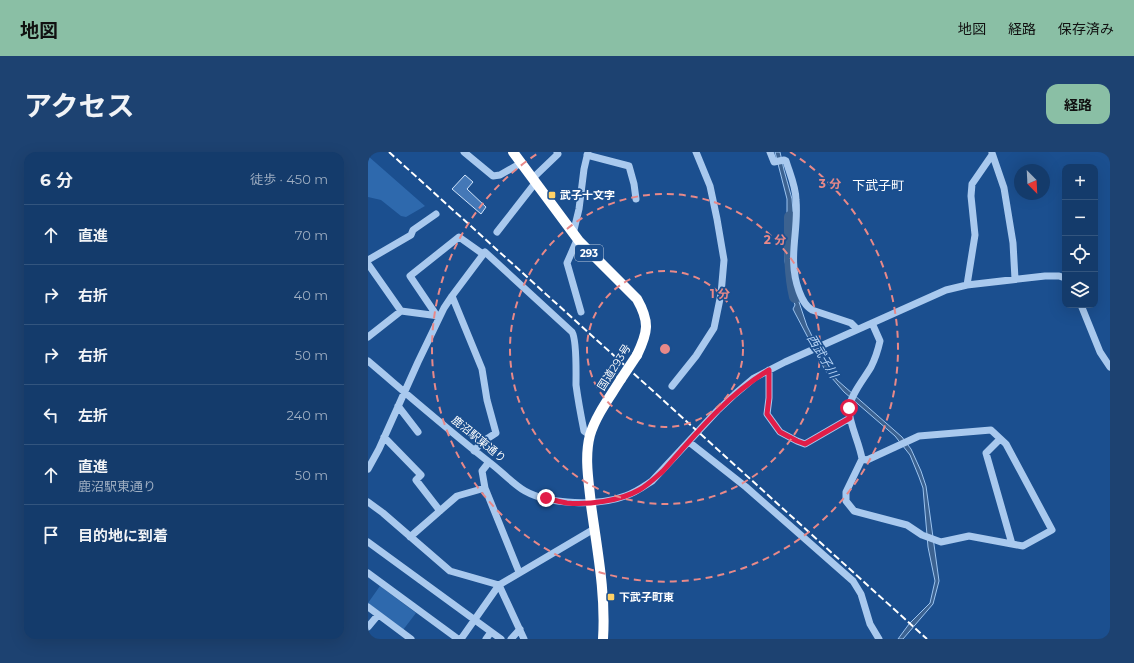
<!DOCTYPE html>
<html lang="ja">
<meta charset="utf-8">
<style>
:root{--surface:#143b6b;--page:#1d4271;--text:#f1f3f6;--muted:#9dadc1;--line:#33557e;--accent:#8abfa5}
body{margin:0;font-family:Montserrat,"Noto Sans JP",sans-serif;background:var(--page);color:var(--text)}
.controls{position:absolute;right:12px;top:12px;display:grid;overflow:hidden;border-radius:8px;box-shadow:0 4px 16px #0002}
.controls button{width:36px;height:36px;display:grid;place-items:center;padding:0;border:0;border-bottom:1px solid var(--line);background:var(--surface);color:var(--text);font:20px sans-serif}
.compass{position:absolute;left:646px;top:12px;width:36px;height:36px;border-radius:50%;background:var(--surface);box-shadow:0 4px 16px #0002;rotate:156deg}
.stop{position:absolute;width:12px;height:12px;margin:-9px;border:3px solid #e11d48;border-radius:50%;background:#fff}
.stop.end{background:#e11d48;border-color:#fff;box-shadow:0 1px 4px #0008}
.list{margin:0;padding:0;list-style:none}
h2{display:flex;justify-content:space-between;align-items:center;height:52px;margin:0;padding:0 16px;font-size:17px}
h2 small{font-size:13px;font-weight:400;color:var(--muted)}
.list li{display:grid;grid-template-columns:26px 1fr auto;gap:12px;align-items:center;box-sizing:border-box;height:60px;padding:0 16px;border-top:1px solid var(--line)}
.list b{display:block;font-size:15px;white-space:nowrap}
.list p{margin:0;font-size:13px;white-space:nowrap;color:var(--muted)}
.list em{font-size:13px;font-style:normal;color:var(--muted)}
.icon{flex:none;width:22px;height:22px;fill:none;stroke:currentColor;stroke-width:2;stroke-linecap:round;stroke-linejoin:round}
.map{position:relative;flex:none;width:742px;height:487px;overflow:hidden;border-radius:12px}
header{display:flex;align-items:center;gap:24px;box-sizing:border-box;height:56px;padding:0 20px;background:var(--accent);color:#111}
header strong{font-size:19px}
nav{display:flex;gap:22px;margin-inline-start:auto;font-size:14px}
.intro{display:flex;align-items:center;justify-content:space-between;box-sizing:border-box;height:96px;padding:0 24px}
h1{margin:0;font-size:28px}
.button{padding:10px 18px;border-radius:12px;background:var(--accent);color:#111;font-size:14px;font-weight:700}
main{display:flex;gap:24px;padding:0 24px}
aside{flex:1;background:var(--surface);border-radius:12px;box-shadow:0 4px 16px #0002}
.map>svg:first-child{display:block}
.green{fill:#2e69ad}
.water{fill:#3c6290;stroke:#9cc4f0}
.lines{fill:none;stroke-linecap:round;stroke-linejoin:round}
.river{stroke:#3c6290;stroke-width:12}
.building{fill:#4478b7;stroke:#cfe3fa}
.minor{stroke:#a9c9ee;stroke-width:7}
.highway{stroke:#fff;stroke-width:10}
.rail{stroke:#fff;stroke-width:2;stroke-dasharray:7 3;stroke-linecap:butt}
.highway-bridge{stroke:#fff;stroke-width:10}
.route{stroke:#e11d48;stroke-width:5}
.ring{fill:none;stroke:#e88989;stroke-width:2;stroke-dasharray:7 5}
.poi-dot{fill:#ffd166;stroke:#1b4f8f;stroke-width:1.5}
.labels{text-anchor:middle;dominant-baseline:central;stroke-width:3.5;stroke-linejoin:round;paint-order:stroke}
.shield{fill:#1b4f8f;stroke:#bbcadd;stroke-width:1}
.shield-label{font-size:10px;font-weight:bold;fill:#fff}
.poi-label{font-size:11px;font-weight:bold;fill:#fff;stroke:#1b4f8f;text-anchor:start}
.street-label{font-size:11px;fill:#fff;stroke:#1b4f8f}
.water-label{font-size:12px;font-style:italic;fill:#b5d3f5;stroke:#1b4f8f}
.quarter-label{font-size:13px;fill:#fff;stroke:#1b4f8f}
.centre{fill:#e88989;stroke:#1b4f8f;stroke-width:2}
.ring-label{font-size:12px;text-anchor:middle;font-weight:bold;fill:#e88989;stroke:#1b4f8f;stroke-width:3.5;stroke-linejoin:round;paint-order:stroke}
</style>
<header>
<strong>地図</strong>
<nav><a>地図</a><a>経路</a><a>保存済み</a></nav>
</header>
<div class="intro"><h1>アクセス</h1><a class="button">経路</a></div>
<main>
<aside>
<h2>6 分<small>徒歩 · 450 m</small></h2>
<ul class="list">
<li><svg class="icon" aria-label="ahead" viewBox="0 0 24 24"><path d="M12 20V5M6 11l6-6 6 6"/></svg><div><b>直進</b></div><em>70 m</em></li>
<li><svg class="icon" aria-label="right" viewBox="0 0 24 24"><path d="M7 20v-9h11M14 6l5 5-5 5"/></svg><div><b>右折</b></div><em>40 m</em></li>
<li><svg class="icon" aria-label="right" viewBox="0 0 24 24"><path d="M7 20v-9h11M14 6l5 5-5 5"/></svg><div><b>右折</b></div><em>50 m</em></li>
<li><svg class="icon" aria-label="left" viewBox="0 0 24 24"><path d="M17 20v-9H6M10 6l-5 5 5 5"/></svg><div><b>左折</b></div><em>240 m</em></li>
<li><svg class="icon" aria-label="ahead" viewBox="0 0 24 24"><path d="M12 20V5M6 11l6-6 6 6"/></svg><div><b>直進</b><p>鹿沼駅東通り</p></div><em>50 m</em></li>
<li><svg class="icon" aria-label="arrive" viewBox="0 0 24 24"><path d="M6 21V4h12l-3 4 3 4H6"/></svg><div><b>目的地に到着</b></div></li>
</ul>
</aside>
<div class="map">
<svg width="742" height="487" viewBox="0 0 742 487">
<rect width="100%" height="100%" fill="#1b4f8f"/>
<!-- green -->
<path class="green" d="M0,4L57,54L38,65L33,64L13,48L0,45Z
M12,434L48,461L35,478L0,451Z"/>
<!-- water -->
<path class="water" d="M407,0H412L416,18L424,47L425,59L420,102L423,126L439,174L458,212L469,228L534,285L543,297L553,319L558,334L571,429L565,452L535,487H530L541,472L562,451L567,429L560,395L555,336L551,325L542,303L527,284L476,240L457,218L427,161L425,157L427,153L421,133L417,109V93L419,80V47Z"/>
<g class="lines">
<!-- river -->
<path class="river" d="M422,65C422,92 421,119 427,145"/>
</g>
<!-- building -->
<path class="building" d="M97,23L105,30L99,37L118,55L113,62L84,37Z"/>
<g class="lines">
<!-- minor -->
<path class="minor" d="M96,0L125,24L132,23L153,11
M402,0L406,10L416,8L418,9C422,22 428,35 428,48C431,80 419,106 431,139C434,147 437,154 444,158L483,171L489,177
M624,1L636,36L645,91L647,127
M219,3L261,14L266,32L268,47
M165,26L190,2L189,0
M129,80L168,30
M205,82L211,57L216,17L220,0
M209,88L199,111L213,160
M0,108L43,83L45,78L68,62
M0,112L33,159L71,164
M599,133L607,83L603,44L604,32L624,3
M84,144L114,217L119,248L128,281L114,290L106,299
M713,153L732,200L742,215
M69,164L42,124L91,85L115,102
M0,185L33,159
M0,209C40,243 80,278 121,310C132,318 145,332 157,339C182,353 231,354 257,344C267,341 275,335 284,329L349,259L367,242L386,226L417,210L578,138L599,133L677,124H691L697,126
M401,218V246L399,262L412,280L429,289L437,292L482,266
M304,234L328,204L346,176L353,142L356,108L349,67L342,34L328,0
M30,254L50,280
M623,278L638,292L684,378L655,394L601,384L573,390L554,383L539,373L486,359L478,349V340L494,307L499,308L551,284Z
M16,285L53,323L48,328L72,359
M632,287L618,301L644,392
M321,290L378,335L485,429L493,442L502,472L511,487
M494,307C492,292 480,269 481,256C483,242 496,227 503,215C507,207 510,198 512,189L504,171
M121,310L114,319L117,336L151,420
M0,317L11,297L50,210L76,156L84,144L117,100L204,180C209,188 208,221 208,233C210,248 213,264 216,279L222,283
M0,350L15,361L82,419L131,433L156,487
M42,385L89,344L117,336
M0,390L133,487
M0,421L90,487
M0,455L43,487
M0,475L10,463
M93,487L131,433L226,377
M118,487L123,480
M143,487L152,477"/>
<!-- highway -->
<path class="highway" d="M145,0L211,89L269,147C282,170 280,180 269,203
M235,487C238,442 229,397 223,353C221,330 216,306 222,283C228,263 242,245 253,227"/>
<!-- rail -->
<path class="rail" d="M21,0L559,487"/>
<!-- highway-bridge -->
<path class="highway-bridge" d="M253,227L269,203"/>
</g>
<g class="lines">
<!-- route -->
<path class="route" d="M178,346C185,348 192,350 199,351C220,353 252,349 271,338C280,333 287,326 295,319C327,283 359,243 401,218V246L399,262L412,280L429,289L437,292L482,266L481,256"/>
</g>
<!-- distance rings -->
<g class="ring">
<circle cx="297" cy="197" r="78"/>
<circle cx="297" cy="197" r="155"/>
<path d="M422 0A233 233 0 1 1 172 0"/>
</g>
<!-- markers -->
<g class="poi-dot">
<rect x="180" y="39" width="8" height="8" rx="2"/>
<rect x="239" y="441" width="8" height="8" rx="2"/>
</g>
<g class="labels">
<!-- shield labels -->
<rect class="shield" x="207" y="93" width="28" height="16" rx="3"/>
<g class="shield-label">
<text x="221" y="101">293</text>
</g>
<!-- poi labels -->
<g class="poi-label">
<text x="192" y="43">武子十文字</text>
<text x="251" y="445">下武子町東</text>
</g>
<!-- street labels -->
<g class="street-label">
<text transform="translate(246 215) rotate(-58)">国道293号</text>
<text transform="translate(111 287) rotate(39)">鹿沼駅東通り</text>
</g>
<!-- water labels -->
<g class="water-label">
<text transform="translate(455 204) rotate(59)">西武子川</text>
</g>
<!-- quarter labels -->
<g class="quarter-label">
<text x="510" y="33">下武子町</text>
</g>
</g>
<circle cx="297" cy="197" r="6" class="centre"/>
<g class="ring-label">
<text x="462" y="36">3 分</text>
<text x="407" y="92">2 分</text>
<text x="352" y="146">1 分</text>
</g>
</svg>
<div class="controls">
<button>+</button>
<button>−</button>
<button><svg class="icon" aria-label="locate" viewBox="0 0 24 24"><circle cx="12" cy="12" r="6"/><path d="M12 2v4M12 18v4M2 12h4M18 12h4"/></svg></button>
<button><svg class="icon" aria-label="layers" viewBox="0 0 24 24"><path d="M12 4l9 5-9 5-9-5zM3 14l9 5 9-5"/></svg></button>
</div>
<svg class="compass" viewBox="-18 -18 36 36"><path d="M0-13l5 13h-10z" fill="#e53935"/><path d="M0 13l5-13h-10z" fill="#9dadc1"/></svg>
<div class="stop" style="left:481px;top:256px"></div>
<div class="stop end" style="left:178px;top:346px"></div>
</div>
</main>
